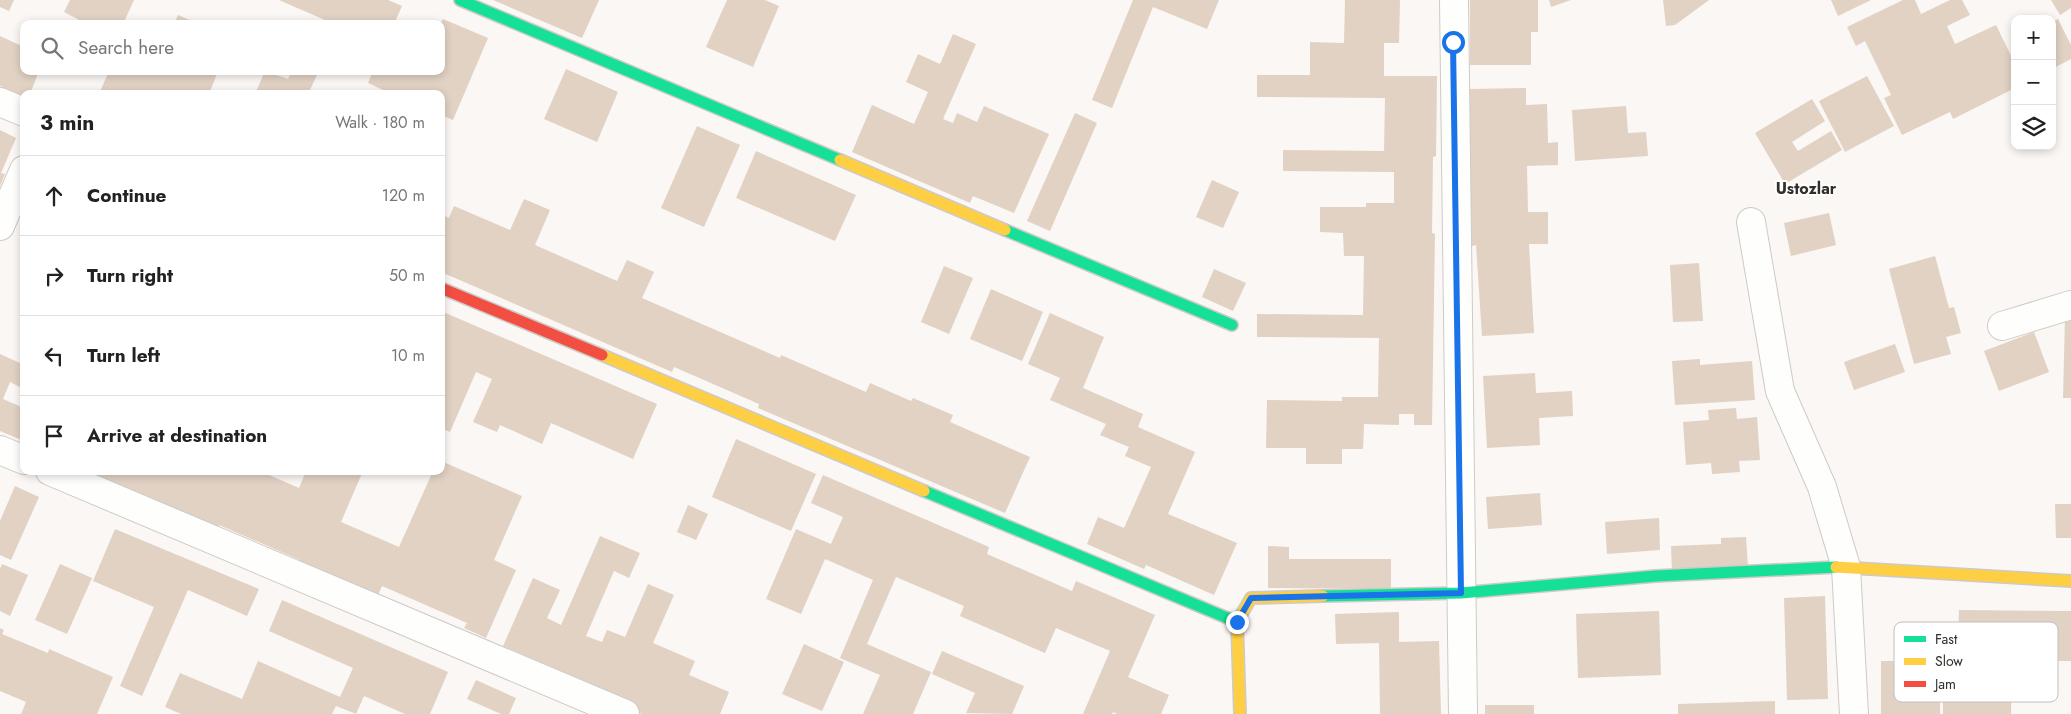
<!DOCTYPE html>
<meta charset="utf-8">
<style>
:root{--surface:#fff;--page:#f6f6f6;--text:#222;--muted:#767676;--line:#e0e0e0}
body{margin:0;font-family:Jost,sans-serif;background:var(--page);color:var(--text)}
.controls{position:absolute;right:15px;top:15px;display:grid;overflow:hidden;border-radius:10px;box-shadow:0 2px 8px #0003}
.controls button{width:45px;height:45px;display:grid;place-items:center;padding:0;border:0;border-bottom:1px solid var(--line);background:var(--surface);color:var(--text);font:25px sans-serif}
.stop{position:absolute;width:15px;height:15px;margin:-11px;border:4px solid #1a73e8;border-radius:50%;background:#fff}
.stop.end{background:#1a73e8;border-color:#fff;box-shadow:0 1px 5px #0008}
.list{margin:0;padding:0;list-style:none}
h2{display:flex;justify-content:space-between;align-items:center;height:65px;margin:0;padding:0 20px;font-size:21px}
h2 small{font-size:16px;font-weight:400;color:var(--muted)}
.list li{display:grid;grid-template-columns:32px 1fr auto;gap:15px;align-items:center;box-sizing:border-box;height:80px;padding:0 20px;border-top:1px solid var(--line)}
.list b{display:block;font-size:19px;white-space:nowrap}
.list em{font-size:16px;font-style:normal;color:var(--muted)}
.icon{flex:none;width:28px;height:28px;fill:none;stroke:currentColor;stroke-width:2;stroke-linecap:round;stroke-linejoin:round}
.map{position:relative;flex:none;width:2071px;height:714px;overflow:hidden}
.search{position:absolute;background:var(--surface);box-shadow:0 2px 8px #0003;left:20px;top:20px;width:425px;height:55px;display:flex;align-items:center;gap:12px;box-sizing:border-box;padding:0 18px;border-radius:10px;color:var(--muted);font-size:19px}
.panel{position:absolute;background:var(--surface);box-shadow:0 2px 8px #0003;left:20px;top:90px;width:425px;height:385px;border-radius:10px}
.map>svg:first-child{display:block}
.building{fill:#e1d2c4}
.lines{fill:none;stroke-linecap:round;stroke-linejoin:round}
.street-casing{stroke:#cdcac7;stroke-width:30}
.fast-casing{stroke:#cdcac7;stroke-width:14}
.slow-casing{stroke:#cdcac7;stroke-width:14}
.jam-casing{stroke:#cdcac7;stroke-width:14}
.street{stroke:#fefefd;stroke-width:28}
.fast{stroke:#16e098;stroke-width:11}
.slow{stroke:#ffcf43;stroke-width:11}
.jam{stroke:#f24e42;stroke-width:11}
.route{stroke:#1a73e8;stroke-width:6}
.labels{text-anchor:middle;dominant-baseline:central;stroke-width:4;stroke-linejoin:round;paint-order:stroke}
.quarter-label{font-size:16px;font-weight:bold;fill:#322e2a;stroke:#fff}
.key{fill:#fff;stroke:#c2c0bf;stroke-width:1}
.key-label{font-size:14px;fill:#322e2a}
</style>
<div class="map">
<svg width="2071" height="714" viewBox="0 0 2071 714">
<rect width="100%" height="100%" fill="#faf7f4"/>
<!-- building -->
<path class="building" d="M0,0H14L9,11L0,7Z
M70,0H134L123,24H87L64,12Z
M279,0H388L402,6L394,24H334Z
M493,0H599L582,38Z
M727,0H765L779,6L753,67L706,47Z
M1133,0H1219L1207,29L1153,7L1112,108L1092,100Z
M1345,0H1400L1399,43H1384V76H1437L1436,156L1433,157L1432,233L1435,234L1432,425H1414V414H1399V425L1364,424L1363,449H1342V464H1306V448H1266L1267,400L1342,401V397H1378L1379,338L1257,337V314L1363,315L1364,256H1344L1343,233L1320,232V207H1366V203H1394V172L1283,171V150L1384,151L1385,98L1257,97V75H1310V42L1344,43Z
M1470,0H1538V32H1531V65H1470Z
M1549,0H1571L1551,7Z
M1663,0H1709L1675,25L1666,26Z
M1831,0H1871L1838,16Z
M1903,0H1915L1921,14L1950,0H1962L1970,15L1947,26L1955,44L1996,25L2015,64V88L1953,119L1950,112L1902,135L1884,98L1891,95L1865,41L1856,46L1847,27Z
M2051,0H2071V8L2060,15Z
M178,15L199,24H174Z
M443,19L488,38L453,120L441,115V94H392L368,83L373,71H441L440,24Z
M2058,19L2071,45V59L2052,69V22Z
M953,34L976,44L943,119L953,123L957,113L977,122L984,106L1049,134L1014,213L973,196L970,203L852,152L872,105L914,124L928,92L906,82L918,54L940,64Z
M0,36L24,47V71H39L30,94H24V97L0,86Z
M566,69L618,92L597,142L544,119Z
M109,71H218L209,94H99Z
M265,71L288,79L292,71H309L317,75L309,92L313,94H255Z
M1867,76L1894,126L1845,152L1819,101Z
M1526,88V105L1547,104L1548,143L1558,142V165L1527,166L1528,212H1548V244H1529L1534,333L1482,336L1476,245L1472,246L1468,89Z
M1812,99L1825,121L1792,142L1798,151L1831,131L1842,150L1785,184L1755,133Z
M1626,106L1628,133L1646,132L1648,156L1575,161L1572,110Z
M1075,113L1097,123L1050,231L1027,221Z
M697,126L740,145L704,227L661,208Z
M0,130L16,138L1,173L5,174L0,186Z
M756,151L856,195L835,241L736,198Z
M1212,180L1239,192L1223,228L1196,217Z
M524,199L550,210L535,245L617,281L627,260L654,272L642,298L780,358L781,355L866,392L870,383L911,401L913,398L953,415L950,422L1030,457L1005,513L758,408L759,404L674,367L672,372L441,272V214L449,218L454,206L510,230Z
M1829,213L1836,245L1791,256L1784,223Z
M1935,256L1949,308L1954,307L1961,333L1946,337L1951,354L1914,364L1889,269Z
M1699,263L1703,321L1673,322L1670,265Z
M944,266L973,278L949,334L921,322Z
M1214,269L1246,283L1233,311L1202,297Z
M991,289L1043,312L1022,361L970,339Z
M441,311L657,404L633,459L551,423L542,444L500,425L497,432L473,422L492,379L476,372L450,432L441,428Z
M1050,313L1104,337L1083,388L1143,414L1138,427L1195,452L1168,514L1237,543L1214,595L1146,565L1144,569L1087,544L1098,517L1124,528L1151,467L1125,456L1129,447L1100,435L1106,424L1050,400L1060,378L1028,364Z
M2071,315V398H2063L2065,317Z
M2034,332L2049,372L1999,391L1984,351Z
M1895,344L1905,372L1854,390L1844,362Z
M0,354L24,365V389L10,382L3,399L24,408V441L0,431Z
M1700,359V365L1752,361L1755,400L1675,405L1672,361Z
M1535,373L1536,393L1572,391L1573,416L1539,418L1540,445L1487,448L1483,376Z
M1736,408L1737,419L1757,417L1760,460L1739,461L1740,472L1712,474L1711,463L1686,465L1683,422L1709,420L1708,410Z
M736,439L816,474L791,531L712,497Z
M441,461L522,496L494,560L516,570L486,638L464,628L467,623L382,586L375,602L297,568L300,560L219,525L218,528L87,471H260L299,488L306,471H363L341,522L399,547L433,471H441Z
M823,475L989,547L987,554L1072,591L1076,581L1155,615L1128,677L1169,695L1161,714H1117L1113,712L1112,714H1083L1110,651L1056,628L1045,653L960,616L964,606L896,577L867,644L931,672L913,714H863L880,675L840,658L873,580L825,559L801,614L766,599L796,529L831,544L843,517L811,503Z
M15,486L39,497L11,560L0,555V521Z
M1540,493L1542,525L1488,529L1486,497Z
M2055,504H2071V538H2056Z
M688,505L708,514L696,540L677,532Z
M1659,518L1660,550L1607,554L1605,522Z
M115,529L259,589L247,616L188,590L142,696L120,686L154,607L93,581Z
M600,536L640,553L629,578L614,571L586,636L602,642L607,630L625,637L648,584L674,595L653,643L695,661L689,675L729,692L720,714H642L625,707L628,700L503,646L533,578L560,590L547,618L561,625Z
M1746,537L1748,567L1672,572L1671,546L1721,544V538Z
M1268,546L1289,547V559H1391V589L1268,588Z
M2,564L28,575L10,616L0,611V569Z
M60,564L92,578L67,634L35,620Z
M1825,596L1828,699L1787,700L1784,598Z
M282,600L448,672L430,714H405L364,696L356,714L336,706L332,714H181L165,707L180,673L242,699L258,661L340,697L353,668L269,631Z
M1959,610L2071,611V661H2012L2011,714H1943V691H1972L1973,645H1958Z
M1659,611L1661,675L1578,678L1576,614Z
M1399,612V642L1439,641L1441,714H1380L1379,643L1336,644L1335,614Z
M0,628L4,630L2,634L48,653L49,649L113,677L97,714H21L26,702L0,691Z
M804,644L844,662L822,711L782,694Z
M942,651L1024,686L1012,714L966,713L975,693L932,674Z
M1881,661H1940V714H1881Z
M476,680L516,698L509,714H501L467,699Z
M1775,701V714H1678V704Z
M1485,705H1534V714H1485Z"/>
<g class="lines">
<!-- street casing -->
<g class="street-casing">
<path id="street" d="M1454,0L1463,714
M0,102L24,112
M1751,222L1780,391L1822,487L1846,567L1854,714
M0,226L24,170
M2002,326L2071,305
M0,450L24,460
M50,471L625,714"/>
</g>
<!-- fast casing -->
<g class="fast-casing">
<path id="fast" d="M460,0L840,160
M1005,230L1232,325
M924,491L1237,622
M1323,596L1461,593L1656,576L1836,567"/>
</g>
<!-- slow casing -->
<g class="slow-casing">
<path id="slow" d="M840,160L1005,230
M602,355L924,491
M1836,567L2071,581
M1240,714L1237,622L1251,598L1323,596"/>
</g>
<!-- jam casing -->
<g class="jam-casing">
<path id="jam" d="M441,288L602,355"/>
</g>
<!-- street -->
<use href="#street" class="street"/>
<!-- fast -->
<use href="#fast" class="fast"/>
<!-- slow -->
<use href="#slow" class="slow"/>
<!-- jam -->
<use href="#jam" class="jam"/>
</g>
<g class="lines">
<!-- route -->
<path class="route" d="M1237,622L1251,598L1461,593L1453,42"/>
</g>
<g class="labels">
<!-- quarter labels -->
<g class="quarter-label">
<text x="1806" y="188">Ustozlar</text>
</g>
</g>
<!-- legend -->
<rect x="1894" y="622" width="164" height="80" rx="8" class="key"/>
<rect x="1904" y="636" width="22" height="6" fill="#16e098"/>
<rect x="1904" y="658" width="22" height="7" fill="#ffcf43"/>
<rect x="1904" y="681" width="22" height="6" fill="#f24e42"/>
<g class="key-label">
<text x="1935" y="644">Fast</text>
<text x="1935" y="666">Slow</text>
<text x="1935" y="689">Jam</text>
</g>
</svg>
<div class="controls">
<button>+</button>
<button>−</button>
<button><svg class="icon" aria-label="layers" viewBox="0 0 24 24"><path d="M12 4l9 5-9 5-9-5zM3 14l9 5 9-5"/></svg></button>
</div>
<div class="stop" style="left:1453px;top:42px"></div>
<div class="stop end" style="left:1237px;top:622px"></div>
<div class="search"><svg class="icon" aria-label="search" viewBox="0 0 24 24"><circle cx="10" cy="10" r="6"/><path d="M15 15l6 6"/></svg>Search here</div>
<section class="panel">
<h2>3 min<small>Walk · 180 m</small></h2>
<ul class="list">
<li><svg class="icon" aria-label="ahead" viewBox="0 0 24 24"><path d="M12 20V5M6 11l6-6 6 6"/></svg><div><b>Continue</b></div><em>120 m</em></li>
<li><svg class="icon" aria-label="right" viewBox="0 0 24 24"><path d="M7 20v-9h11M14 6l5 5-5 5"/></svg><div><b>Turn right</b></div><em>50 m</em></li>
<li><svg class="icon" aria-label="left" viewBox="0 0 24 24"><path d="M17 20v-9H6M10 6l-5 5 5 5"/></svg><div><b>Turn left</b></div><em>10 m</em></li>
<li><svg class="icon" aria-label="arrive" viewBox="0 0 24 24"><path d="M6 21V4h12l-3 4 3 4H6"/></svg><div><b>Arrive at destination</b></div></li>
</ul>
</section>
</div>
